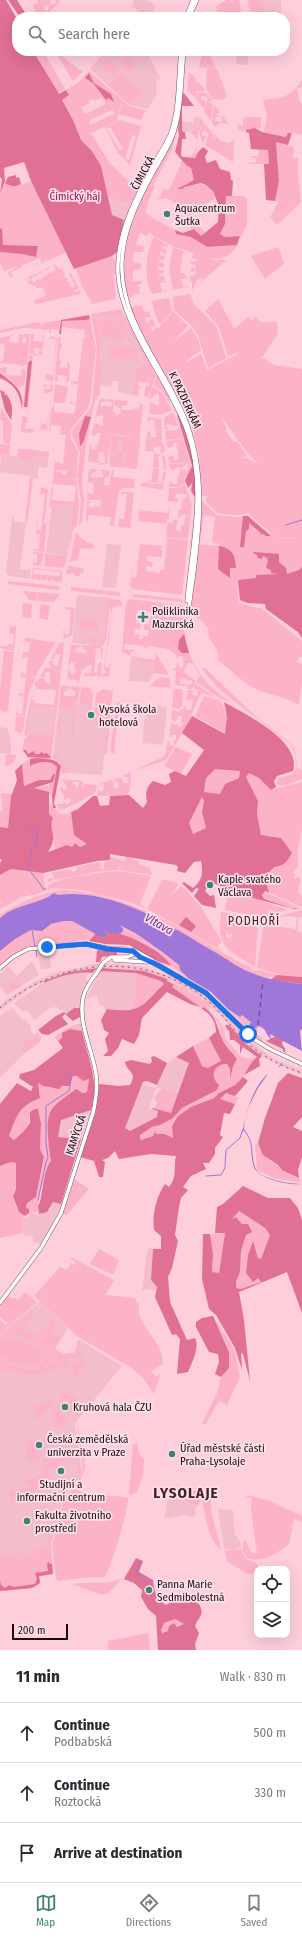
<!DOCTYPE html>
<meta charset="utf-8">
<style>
:root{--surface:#fff;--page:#f7f7f7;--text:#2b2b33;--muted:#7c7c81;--line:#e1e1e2;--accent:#3e8277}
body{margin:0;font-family:"Fira Sans Condensed",sans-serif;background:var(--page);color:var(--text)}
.controls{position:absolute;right:12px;bottom:12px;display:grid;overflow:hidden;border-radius:8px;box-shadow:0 4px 16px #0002}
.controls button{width:36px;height:36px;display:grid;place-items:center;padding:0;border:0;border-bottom:1px solid var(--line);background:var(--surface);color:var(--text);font:20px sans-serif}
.scale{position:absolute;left:12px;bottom:10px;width:56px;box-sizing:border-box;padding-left:4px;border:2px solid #1a0b10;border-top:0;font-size:11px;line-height:14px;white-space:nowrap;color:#1a0b10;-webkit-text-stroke:3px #ffe1e9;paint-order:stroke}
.stop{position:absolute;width:12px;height:12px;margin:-9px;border:3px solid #1a73e8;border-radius:50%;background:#fff}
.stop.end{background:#1a73e8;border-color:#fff;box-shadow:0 1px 4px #0008}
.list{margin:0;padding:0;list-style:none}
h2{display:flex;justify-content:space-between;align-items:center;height:52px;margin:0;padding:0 16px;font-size:17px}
h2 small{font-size:13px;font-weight:400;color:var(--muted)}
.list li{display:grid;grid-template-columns:26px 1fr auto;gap:12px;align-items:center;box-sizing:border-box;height:60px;padding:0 16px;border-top:1px solid var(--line)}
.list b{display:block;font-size:15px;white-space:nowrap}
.list p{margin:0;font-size:13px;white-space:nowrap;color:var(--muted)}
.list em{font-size:13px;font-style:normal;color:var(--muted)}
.icon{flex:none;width:22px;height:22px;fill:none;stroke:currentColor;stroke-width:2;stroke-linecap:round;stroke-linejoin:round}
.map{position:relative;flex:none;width:302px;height:1650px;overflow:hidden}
.search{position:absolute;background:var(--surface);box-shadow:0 4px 16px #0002;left:12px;right:12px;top:12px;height:44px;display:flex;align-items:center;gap:10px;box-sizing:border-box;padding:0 14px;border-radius:16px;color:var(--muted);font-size:15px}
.sheet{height:232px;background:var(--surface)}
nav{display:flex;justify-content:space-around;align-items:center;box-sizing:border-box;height:56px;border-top:1px solid var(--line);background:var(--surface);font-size:11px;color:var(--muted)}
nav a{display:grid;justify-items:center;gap:2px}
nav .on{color:var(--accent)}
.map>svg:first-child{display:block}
.built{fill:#f4bdcb}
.green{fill:#fdb3c7;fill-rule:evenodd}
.forest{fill:#e17095;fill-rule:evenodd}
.water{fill:#9e77d8}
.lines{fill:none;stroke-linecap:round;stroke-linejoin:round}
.stream{stroke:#9e77d8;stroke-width:1}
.ferry{stroke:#6a34a7;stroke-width:1;stroke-dasharray:5 4;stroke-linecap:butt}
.major-casing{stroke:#7e5661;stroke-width:4.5}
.major{stroke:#fff;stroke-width:3.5}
.rail{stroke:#7a5d66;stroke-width:1;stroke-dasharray:2 4;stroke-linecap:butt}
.major-bridge-casing{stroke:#7e5661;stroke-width:4.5;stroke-linecap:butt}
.major-bridge{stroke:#fff;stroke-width:3.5}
.route{stroke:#1a73e8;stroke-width:5}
.poi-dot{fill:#3e8277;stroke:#ffe1e9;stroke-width:1.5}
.labels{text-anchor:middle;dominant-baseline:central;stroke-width:3.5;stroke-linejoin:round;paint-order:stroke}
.street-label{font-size:11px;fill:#1a0b10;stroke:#ffe1e9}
.park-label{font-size:11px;fill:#99094e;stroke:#ffe1e9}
.poi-label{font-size:11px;fill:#1a0b10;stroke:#ffe1e9;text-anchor:start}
.neighbourhood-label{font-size:12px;letter-spacing:1px;fill:#44202b;stroke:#ffe1e9}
.water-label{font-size:12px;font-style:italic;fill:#6a34a7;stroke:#ffe1e9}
.district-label{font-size:15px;font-weight:bold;letter-spacing:1px;fill:#44202b;stroke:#ffe1e9}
</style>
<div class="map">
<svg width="302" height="1650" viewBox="0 0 302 1650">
<rect width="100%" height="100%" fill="#fecedb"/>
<!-- built -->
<path class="built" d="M134,0H147L156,6L148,17L132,7L131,6Z
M247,0H281V17H251Z
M105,51H130L137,57L148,54L161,79L156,80L157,94L148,109L129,105L90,69Z
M237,51H248V65L236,64Z
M194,117H199L198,131L192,130L191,133L182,131L181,121L193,123Z
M108,197L131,207L125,221L112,215Z
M96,316L123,319L144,356L146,362L136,368L133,395L118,392V381H112V387L97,385L101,345Z
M112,435L141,438L137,469L109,466Z
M18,449L49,452L47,468L39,467L37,477L0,472L1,454L17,457Z
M52,504L74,506L69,545L67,555L46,553Z
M12,517H14V523L15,521L26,523L20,569L29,570L31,565L30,579L9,576L6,573Z
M107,544L121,545L116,588L102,587Z
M77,595L111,598L106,640L103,646L72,643Z
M131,656L154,660L153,675L149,682L129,681Z
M60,700L89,705L88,713L91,714H94L99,707L109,709L102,775L67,773L54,752Z
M146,705L167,707L163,745L142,743Z
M31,708L55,711L53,736L27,733Z
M0,727L7,728L11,740V754L0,753Z
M50,950L51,968L41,969L38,952L40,951Z
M32,961L39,975L6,995L0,986V974L8,966L17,976Z
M93,964H122L143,967L174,977L193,987L209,999L256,1046L274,1059L302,1070V1075L267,1059L246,1044L212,1007L200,997L172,981L155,975L114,968H93L69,972L31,988L0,1010V1005L7,999L36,981L54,973Z
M84,971L87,972L86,979L88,982L83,992L80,1008H74L66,1014L62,1009L60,1010L56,1006L52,1009L51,1007L34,1021L27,1010L23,1012L14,1003L40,985L72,973Z
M100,971L136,973L135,998L132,1010L124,1012L107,1009L106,1012L102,1005H99L97,995L86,999Z
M12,1008L23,1020L25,1019L31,1026V1031L34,1034L38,1033L41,1040L25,1053L0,1078V1016L7,1010L8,1011Z
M176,1057L190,1063L178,1094L162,1088H156L149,1108L158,1111L157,1117L130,1131L124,1129L143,1084L156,1088L167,1063Z
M91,1110L81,1139L58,1137L61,1120Z
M53,1202L61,1204L56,1217L41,1244H38L34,1242L32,1236H26L23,1233L22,1220L32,1214H39L50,1209Z
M149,1248L153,1249L151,1280L157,1287V1289L142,1290L147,1254Z
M40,1302L68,1328L55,1349L63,1354L75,1353L78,1339L122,1366L75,1423L82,1472L75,1486L67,1493L62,1500L50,1549L53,1574L39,1576L40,1583L32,1588L0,1591V1332Z
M170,1487L188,1503L196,1506L195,1517L184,1515L164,1519Z
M218,1509L233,1510L235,1534L241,1543V1547L232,1550L224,1548Z"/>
<!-- green -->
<path class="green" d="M37,0H52L50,1L51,5L56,3L55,0H59L60,2L49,12L46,10L49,9L48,5L43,7L48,13L43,17H36L33,4H38Z
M226,0H230L232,2L233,0H239L242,17H221L217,10L220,8L219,6L216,10L215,7Z
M249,0H259L261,10L259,14L262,10V0L264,9L262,13L258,15L254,14L253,17Z
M33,51H43L65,89L58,93Z
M55,51L83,72L75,80H72Z
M203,51H208V58L209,54L216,68H208V64L207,68L199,67Z
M126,55L136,64L129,72L119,63L122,62Z
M107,57L120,69L114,76L100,64Z
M207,68L217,69L227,96L223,100L213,99L206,89Z
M89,71L129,106L148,111L144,112L141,120L119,114L122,104H121L117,121L91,133L109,162L127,180L139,187L130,206L108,197L99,163L92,151L81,140L62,100L69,95L66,90L80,81ZM89,73L94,83L111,94L113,102L108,98L106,100L90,80ZM102,97L106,104L85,114L81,107L90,103L89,101L93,99L94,101ZM112,110L115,113L90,125V120Z
M120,72L142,92L130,105L108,85Z
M189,72L196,78V84L198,81L206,91H196V98L187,90Z
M302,80V87L297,88L300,103H302V134L301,135L290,132L286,137L264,132L267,116L263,100C282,98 291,97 302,80Z
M197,92L206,93V96L207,93L213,101L208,102L213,104L211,121L204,112L208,97L201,96V100L206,101L204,109L196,99Z
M214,104L220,112L215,115L220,116L216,117L215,121L222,122L221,114L229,124L220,123L215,127L212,123Z
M247,114V117H261V128L242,131L238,129V124L243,126V118L246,117Z
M200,116L204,122L198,133L196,155L194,158L183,156L191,157L194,153L195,154L197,139L191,133L192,130L198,131Z
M120,120L141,126L130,165L118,153L105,127ZM110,127L123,149L120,151L107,129ZM132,135L136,136L129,160L125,159Z
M204,123L207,131L205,123L214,136L211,137L214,138L215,142L214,134L221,141L228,143L229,148V143L234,140L233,162L205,145L209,132L202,131V136H207L203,144L199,133Z
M176,135L173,148L153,185L155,186C152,194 145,207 146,214L175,230L176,234L191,237L207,247L226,246L236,244L238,245C231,256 222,261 209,258L213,260H226L196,287L204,278L197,280L192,291V284L189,277L196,274V271L191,272V268H195L196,265L191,264V261L196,262L197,259L192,258L194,253L172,246L149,233L148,236L140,233L136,244L144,247L143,252H134L133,262L141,264V269L133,270V281H142V283L136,286L139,287L140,294H135V296L133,295V297H130L127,295C116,247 139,199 163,159C167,152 172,139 176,135Z
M276,142L294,147L293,158H298V177L301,202L277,225L270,217L278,203L275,201L279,181Z
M251,149L268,150L269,164H249L250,162L252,163L257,162L256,158H252V156H258L259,150Z
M184,160L186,165L191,168L194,180L178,188C192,185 211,178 215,198L191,215L205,233L201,236L194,229H190L191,227L183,205L181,206L166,198L157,200L161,196L163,189L169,190L181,164L180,163Z
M31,181L67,252L47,261L45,259V262L31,268L41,263L40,258L22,265L21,268L11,272L12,276L15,275L11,278L8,272L19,266L4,271L0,263V252L22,254L36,257L38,246L3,245L2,228L0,229V194L5,183C14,189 22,184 31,181Z
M226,196H244L247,198V225L240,239V236L225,237L220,234L225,224Z
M154,237L168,245L167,247L162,246V248L167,250L166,254L160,252V255L165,256L164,260H159V262L164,263V267H158V270H164V273L159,274V276H164L165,280L163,281H166V284L165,282L160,283L162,291L167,290V288V291L152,294C143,280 146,252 154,237Z
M173,247L188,253L183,252L180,273H185L184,275L187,276L188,280L186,278L181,279L183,287L188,286V284L189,286L188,287L173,290L169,269Z
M279,247L284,264L265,279L251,256Z
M112,256L116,260L114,279L116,299L92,304L83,288L76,269L87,263Z
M54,265L57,266L60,271L61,267L63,271L62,272L65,274L64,277L68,279L66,282L68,281L70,284L68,287L70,286L72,288L75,286L69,274L71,273L73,277L72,278H73L79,288L75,290L76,292L80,290L81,294L36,304L34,301L38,299L34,291L38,299L46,295L42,287L36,289V286L29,284L26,278L29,281L31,280L28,277L42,271L41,274L37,273L38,275L31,278L33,282H36V280L41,279L45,275L46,277V275L50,273L51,275L50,273L55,271L56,273L55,267L52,266L45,271L42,270Z
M190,294L194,304L216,326L226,357L225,359L208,368L198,335L191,325L174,310L173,297Z
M169,298L172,311L160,325L155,315L152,301Z
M218,299L234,328L249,317L252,320L255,316L260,322H277L278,334L261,359L263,358L274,365L302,369V638L298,632L266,609L265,604L241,602L237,581L239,603L257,608L260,607L302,641V657L300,656L297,662L302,664V683L299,705L284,698L260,691V687L259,691L244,682L218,660L217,650L209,638L208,628L202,621L190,613L198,544L219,546L220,543L215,544L212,541L215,517L204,515L200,542L198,540L202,501L217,515L236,517L248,516C266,532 272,542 298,538H277L271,534L248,513L239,515L218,514L206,502L207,497L202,495L199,456L190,418L149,347L130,308L137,305L138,307L142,305L144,312L149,311L151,317L145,318L147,323L152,318L156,326L150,327L153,332L156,327L159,328L173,311L188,326L172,343L191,328L198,339L201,350L186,361L187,362L201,354L207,370L238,354L237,353L228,356L219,327L205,311ZM220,415L249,455L251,456L258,464L247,458L239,459L247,456L238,442L233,441L225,430L227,429Z
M121,309L156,376L148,398L144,396L146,386H149V382H138V386L143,387L139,388L138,396L118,392L133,395L136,368L146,362L123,319L96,316L101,345L99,364L102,365L100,384L97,385H100V394L95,400L86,445L80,447L86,445L82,481L84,499L82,522L79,525L81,501L77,476L80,453L72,434L73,429L90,409L92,404L97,348L91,314Z
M89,315L96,349L90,402L88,408L71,430V439L78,452L76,479H70L76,480L77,485H75L77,486L79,505L50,502L52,487H53L52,500L74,502L76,486L54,484L52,486L54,471L61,472L63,475H66L67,471L54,470L55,461L63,464L66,434L58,435L61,432H59L61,431V426L51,425L50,431H49L51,410L54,404L55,412L74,414L76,404H71L69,401L76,404L78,385L71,384L83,385L71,383V381L78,382L83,340L78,339L76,341L78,339H84L85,330L62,327V321L86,320L90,319Z
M97,319L122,321L128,333L127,335H116L125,336L124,341L116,340V338L101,337Z
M60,320L59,330L51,329V333L49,332V330L45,329L44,333L43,329L23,328L0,333V330L39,322L40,324L39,326L41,324L43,327L42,323Z
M21,334L24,337L21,342L25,343L27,339L25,338L23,334H30L27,364L22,367V365L0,363V361H3L5,345L0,344V338L14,335V336H10L9,342L19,343V335Z
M31,334H34L33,341L43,342L42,335L44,336L43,350L35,348L34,353L38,354L39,351H42V355L29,354Z
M51,336L57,338L53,381L45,379L46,374L53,376L56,339L51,338L49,340Z
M58,337H61L60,343L62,344L59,354L60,357L59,360L62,361L59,367L67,368V362L70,364L69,381L66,383L67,376L57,375L58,382L55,381Z
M115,344L135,347L138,353L134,359L140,360V361L109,358L111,357L108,352L109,347Z
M29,355L42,356H33L27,423H25V429H34L33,433L21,432L22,416L27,417L28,408L23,407Z
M4,367H7L5,375L22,376L21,369H24L26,372L24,386L19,387L0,371V368Z
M157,374L170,400L168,401L163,392L154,385Z
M44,384L53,385L47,430L40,429L41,423L47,425L52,392L44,393V389H50L51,386L47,385L44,388Z
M55,384L68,387L65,403H53Z
M154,387L162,393L172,410L160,415L149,414L150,401L155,405H159V394H155L153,397L149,399L152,388Z
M103,398L106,399L105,401L106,402H101V406H112V402L107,401V399L114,400L113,411L116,414V418L117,415H120L121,409L116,406L114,408L115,400L128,401L127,405L122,406V410H133V408L139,409L140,404L135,402L143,404L136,469L117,466V467H112L109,463L112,435L138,437L112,434L107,464L99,465V459L101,463H105L104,452H99L98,463L88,461L90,444L92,449L96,450L97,444H98L101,433H97L95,436L91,435L92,429L111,433L93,429L94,423L103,426V416L99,415L95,419L99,401ZM118,439L123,440L122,451L127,452L126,463H121L123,452L116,451L115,457H112V450L117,451Z
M1,408L12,425L10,444L4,443L3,441V421L0,420Z
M173,412L183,438L166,440L165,431L177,430L178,426L167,424V428L170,430L165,429L164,418Z
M148,417L161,419L162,440H158L162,441L165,450L163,453H160L161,446L154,447V452L145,451L146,438L157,440L146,437L148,431H150L151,437H156L155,426H154L155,420L151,419L147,424Z
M183,439L190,464L169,463L168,458L170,455L174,456V460H178V449H176L177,443H174L171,448L167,447L166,441Z
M0,444L10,445L9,455L2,454L0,457Z
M19,449H28L49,452L48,457L34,456V460L18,459L19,453H22L19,452Z
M154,453L165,456L166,470H164L162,455L158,456L159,468L153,467Z
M169,464H186L182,468L186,472L189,468L187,464L190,465L191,469L184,478L185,484L176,487H169L170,479L173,484H177V478H178L181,468L177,467L173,471L169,467Z
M153,468L159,469L158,481L162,482L163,472L166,473L164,482L151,483Z
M89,469H97L96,472L92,473L91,477C96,478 98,477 103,477V473L98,469L110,471L109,477L105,478L104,485H109L112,470H114L113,477L135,479L134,488H124L119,491L114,524L116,526H110L111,517L89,515L87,523H86L87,501H93L89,503V507H94V505L100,507L101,500H88L87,489L89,494H93C94,489 93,488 93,483L89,482L87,487Z
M146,475V482L149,483V480H151L150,483L147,484L164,483L163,490L141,486V483H146Z
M30,477H38V481L37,478H33L27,523L25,522Z
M185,485L192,504L188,539L166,537L168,516L166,524L138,521L140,504L142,505H140L139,510L168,513L169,508L165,507H170L168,523H172L173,520H178L176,528L177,531L181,532V526H183L186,515H182L178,519L179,510H181L183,499L186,498L187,494H176L175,498L179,500L177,502L168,501L169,488H176Z
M44,487L48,490L44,524L47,522L44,552L34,551V549L39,550L40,534H36L38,514L37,530L41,531L45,494H40L41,488Z
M122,492H129L126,521L129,492L134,493L130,528L118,527L120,516V519H124L127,494H123L122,495Z
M195,501L191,546L190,547Z
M50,502L79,505L77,525L73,530L69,551L73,506L52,504L50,509Z
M77,528L76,532L82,539L95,546L92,549L80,548L78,560L70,562L73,546L76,547L73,545Z
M167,538L188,540L182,595L133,589L130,586L133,566L132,577L136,578L140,544L163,546L161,548V550H162V557L147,556V561L153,562L152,567L146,566V571L160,573V570H164Z
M46,550V554L66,555L68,553L64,568L44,566Z
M33,552L44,553L41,566L33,565L34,559V563H37V554H33Z
M68,566L83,568L84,573H80V576L77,577L73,573L66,574Z
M33,568L62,571V582L53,581L52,577L51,581L48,580L47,576L46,580H41L40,575V580L36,579V575L35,579H31ZM34,569L60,572V576L33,574Z
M8,581L58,586L60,588L58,590L8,584Z
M71,587L120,592V596L71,591Z
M23,591L36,592L39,601L29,600Z
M37,592L60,594L54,602L39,601Z
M133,594L181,599L184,602L132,597Z
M108,599L120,600L122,603V606L111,605L117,606V609L116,607H112L108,646H107L105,666L109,667V664H111L110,667H104L111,613L110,606H107Z
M131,599L183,606C182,649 194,679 232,703L219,698L196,682L200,676L192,663H188L184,672L196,681L195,683L215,697L201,693L187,725L166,760L133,771L165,756L168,740L170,745L174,746V740H176V735H172L169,738L171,723L176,725L178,723V727H182L183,722H181L182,716H178L176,721L171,720L172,710L178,712L184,708V705L187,710H191L193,700L189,699L186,702L188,690H193L192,695L197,696L199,690L194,689L195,684L192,689H188L186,685L192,684V681L186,680V679L181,678L180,684H186L185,686L175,685L176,669L174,671V668H176L177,662L179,667L183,668V657L179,656L177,659L176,655L168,649L149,646L147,648L143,647V646L126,644H125L124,649L134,650V652L131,651L130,656L122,652L126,602ZM138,610L151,612L149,624H144V630H149L148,636H143V639H139L140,635L135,634V629H140L141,624L136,623Z
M23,603L32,604L31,618L22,617Z
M41,604L50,606L48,620L39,618Z
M66,607L75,608L72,635L64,639L63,630L65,631V634H69L71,609L65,610Z
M100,610L107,611L109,615L105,643H93V642L85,641L84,642L85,639H83L86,637L100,639H97L96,643L102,644V640H104L107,612H100Z
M82,618L88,619V623L89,619L94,620L93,622L97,623L98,621L96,620H99L98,631L80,629Z
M10,626L16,627L14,651L0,648V646H8V644H13L14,634L9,633Z
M27,638L51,642L53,641L55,643L35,677L36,678L30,675L21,674V672L26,674L28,657L22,658L23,652H29L30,642H25L24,645L25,639Z
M60,642H64L60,643H64L61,672L51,667L48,662L52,660L54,665H58L60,655L56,654L54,659H51Z
M89,644L101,646L103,648L102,659L101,660V649L96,648L94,672L96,673V676H83L85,673H91L92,665H88L87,667L82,670L79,682L77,683V680L68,679V668H69L71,674H75L76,669H74L75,663L71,662L69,666L68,665L71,645H81V647L76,648L75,652L86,654L87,650L83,649L82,645L92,646Z
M2,651L14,652L8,710L6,712L0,710V688L4,653Z
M156,653L169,675L153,673L154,663L142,661V659L155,660Z
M99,662L102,663L101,675L106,672L103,667L110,668L109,677L96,676Z
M45,668H54L61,673L57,708L30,706L33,691L32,700H34V703L54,705L56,690L36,689L35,684L33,688L37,679V682L40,678H44L46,683L50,684V673L46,672L44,677H40Z
M205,668L253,714L289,742L295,750L297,768L302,770V779L282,786L277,784L278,778L291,775L296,770C297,759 295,750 288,742L235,702L217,687L202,669Z
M21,674L30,675L35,679L29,692L25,716L16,715L17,709L18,714H22L24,697L23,695L18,696L19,693L24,694L26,677L20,678Z
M160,677L170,678V688L149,686Z
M61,685L69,686V689L64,692V696H75V691L70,689V686L80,687L78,704V702L65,701L74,702L73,710L60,708V700L54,752L67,769V773H69H61V764L53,758Z
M81,687L89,688L93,693L91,714H88L89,705L79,704Z
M103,689L113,691L111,707L95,705L96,694Z
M174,689H181L183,692L182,706L179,709L172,708Z
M32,690L29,711L30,706L57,709L51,759L28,758L22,750L25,738L28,736L30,733L53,735L55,711L31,708L27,733L29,734L27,736L24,735Z
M204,696L221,701L227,717L225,733L195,716Z
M117,702L121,703L119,705L114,752L116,753L113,754L110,751Z
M95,706L111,708L107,754H104L109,709L99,707L98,715L94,714Z
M74,709H76L72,742L70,740L63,741C55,736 59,725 60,716L66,711L73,714ZM68,712L73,717L71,736L68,740L67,738L63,737V739C58,734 60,719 64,713Z
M16,716L25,717L23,731L20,734L15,730Z
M176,747L192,754L181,774L164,766Z
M6,754L17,755L13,763L5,767Z
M30,759V766C39,762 49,759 57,767L52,796L50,795L49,792L34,788L49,785L53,774L50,780H39L24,786L22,764Z
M215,768L240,771L239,778L225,784L220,794L204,792L206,778Z
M131,772L130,791L126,795L97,796L98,788L99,791H103L104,786L102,785H105L101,783L98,787L100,783L112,780L114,789L118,788L119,784L115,781L113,785V780L121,777L124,783H128L129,778L122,776Z
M249,773L259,778L271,790L302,782V830L298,848V866L293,873L295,874L294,879L299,876L300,882L298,891L302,897V907L269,893L265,877L274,867H281V838L261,835L257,814L258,801L246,777Z
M65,777V780H73V784H75V787H79V782L76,781L74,783V780H80L83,783L82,791L84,784L97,785C97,789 96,792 93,794C89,797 64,810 60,810L56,804H63L64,801L67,805L70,802V799L68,798L64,800V795L60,790V787H62L63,790L67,789V785L63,783L61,786L65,780L60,783Z
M1,793L12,794L8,828L0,827V811H2C3,803 1,799 1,793Z
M202,796L204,801L202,812L206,829L193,834L189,823Z
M50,803L60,814H66L71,812L76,835L87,844C80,847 74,849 67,845L55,849L49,814Z
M124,856L133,858V860L139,861V864L150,868L152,875L120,870L121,862L119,870L95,872L54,880L52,872L62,871L66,869L67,870L71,869L72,872L76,871V867L93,863L94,865L96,862H100L101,869H104V863L110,860V857L125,861L126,857Z
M11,869L43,873L44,883L48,882V879L53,878V880L44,884L47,890L37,894L22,897L0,909V904L3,901L0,902V875Z
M119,871L151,876L140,904L147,909L163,879L179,884L170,897L181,886L184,888L201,907L222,942L217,946L221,950L147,909L132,903L82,890L52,888L48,890L47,887C54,877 105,872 119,871Z
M64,890C131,894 187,932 244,965L243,964L254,968L252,967L251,969L254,971L259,970L277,975L275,977H263L251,973C194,945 126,885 58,895L54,893L47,898L5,914L0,918V914C20,903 41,892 64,890Z
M264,892L298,907L291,908L264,899L262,895Z
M228,894L250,897L288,910L259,917L225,910Z
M302,910V917H299L297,931L302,932V977L281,975L257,968L264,920ZM285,916L297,917L296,929L265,925L266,921Z
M221,912L250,918L251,923L258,926L255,967L230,951L232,933L229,935L226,933V938H230L231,937L230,951C217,937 220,929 221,912Z
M64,921H72L95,934L89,939L72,942L75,944L55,943L54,945C27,947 20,948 0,967V951L15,939L31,930Z
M118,925L146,940L179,965L180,970L188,978C176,971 169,963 159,954C149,944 133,938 120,934L122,933Z
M136,973L161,981L164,984L138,1009L132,1010L135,998Z
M17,979L22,986L9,993L5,987Z
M167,979L207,1002L210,1006V1012L203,1008L202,1009L172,987L174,985L167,981Z
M229,1010L240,1017L242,1015L251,1021V1023L258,1028L256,1032H254L262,1038V1042L247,1029Z
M211,1013C219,1020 226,1027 225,1038L240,1056L241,1055V1057L248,1059L258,1057L252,1062L243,1077L235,1085L219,1093L214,1098L187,1109L178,1116L172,1126L173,1138L165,1134H156L155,1132L153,1136L141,1140L140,1139L141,1133L173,1118L182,1108L196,1101L216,1083L212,1074C214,1068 221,1064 227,1064L230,1069L229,1079L232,1066L237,1059L222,1040L219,1024Z
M80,1023L82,1025L81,1027L76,1026L82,1028V1031L72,1029L65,1031L62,1038L58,1041L54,1037L67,1028Z
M37,1033L41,1037V1041L25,1053L21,1048L27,1038L32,1039Z
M209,1038L221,1061L208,1068L202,1066L193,1046Z
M77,1075L82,1080L89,1079L87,1092L74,1091C68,1096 62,1100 57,1104C42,1116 49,1145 51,1161C45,1167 37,1204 38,1211L29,1215V1212L26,1208L27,1203L36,1197L44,1160L43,1154L40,1149L41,1123L38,1109L29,1117C30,1128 22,1133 14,1140L9,1136C17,1116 17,1106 40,1098L38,1083L48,1088H57L68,1086L73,1076Z
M162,1088L178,1094L171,1114L155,1108L157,1102L154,1099L156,1095H157Z
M226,1092L239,1098L235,1104L220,1099Z
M258,1143C263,1160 285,1171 299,1178L301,1183L274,1178L257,1170L255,1145Z
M11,1162L16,1163V1189L13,1194C15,1202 17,1212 25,1216L22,1220L23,1233L0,1238V1166Z
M74,1179L89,1189L67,1215L63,1214Z
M239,1211L265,1228L270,1235L261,1259L258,1258L253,1242L248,1255L246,1273L256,1280L258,1278L261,1282L241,1289L236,1288V1282L240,1272L241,1251L246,1235L244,1225L236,1217L231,1219Z
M225,1233L219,1273H212L213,1254L210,1234Z
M99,1249L119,1260L113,1275L90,1264Z
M71,1257L114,1280L106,1294L108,1295L134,1298L136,1299V1302L139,1303C139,1307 138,1314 140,1316C146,1333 163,1344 163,1364L150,1372H152L156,1377L161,1372L154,1394L143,1378L132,1368L78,1337L34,1296L60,1267L67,1270L71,1263L75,1265L76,1262L71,1259Z
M26,1292L37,1303L0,1332V1320L6,1325L8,1323L0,1317V1304L8,1295L12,1299L14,1297L17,1300Z
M31,1311L34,1315L23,1327V1331L40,1342L49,1359L44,1373L27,1375L10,1369L0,1372V1359L20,1369L22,1367L33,1371L43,1362L44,1354L38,1344L22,1336L21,1338L10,1334L0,1337Z
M213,1316L234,1349L238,1365L240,1377L227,1405L219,1401L205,1425L202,1424L217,1393L221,1377L229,1368V1351Z
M52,1319L57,1323L52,1329L50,1328L53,1333L60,1338L50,1358L44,1347L52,1334L43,1346C38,1337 28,1337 24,1330L30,1321L26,1329L35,1335L44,1328L46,1330L45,1327Z
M8,1336L39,1348L42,1357C40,1364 36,1368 28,1367L0,1357V1340Z
M78,1342L83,1358H68V1362L70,1363L69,1365L50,1360L55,1349L63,1354L75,1353Z
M50,1361L71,1368L55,1369L45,1371Z
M73,1362H84L85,1365L74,1379Z
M67,1390L87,1406L79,1417L70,1411L71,1407H69L68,1402L66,1403V1400L60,1401V1403L58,1402Z
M51,1399L54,1402L42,1416V1418L36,1419L35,1408H30V1406L43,1404Z
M59,1409L61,1414L64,1413L66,1425L54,1427L52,1411Z
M77,1422L84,1453L85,1468L78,1487L77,1485L83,1469Z
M32,1441L34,1444H37L40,1460L27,1461L25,1448L27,1447L24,1442Z
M137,1442L139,1454L144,1459L143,1476L137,1492L131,1495L129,1494L133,1445Z
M79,1456L81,1471L74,1483L72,1481L71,1477L78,1476L79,1472L77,1459L58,1462L57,1468L47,1470L42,1460Z
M45,1468L48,1477L40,1488L35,1489V1491L11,1499L8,1492L15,1490V1492L28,1488L29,1484H24L23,1481L45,1474L44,1470L37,1472Z
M64,1482H69V1484L73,1486L63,1497L51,1542L48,1543L47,1541L53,1531L60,1498L63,1494L61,1484Z
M170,1487L193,1491L212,1489C207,1506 217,1531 221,1549C207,1540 205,1514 202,1498L198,1506L188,1503Z
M50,1489H52V1492L47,1496L44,1504L45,1508L44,1509L41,1503H36L32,1494L34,1498L51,1491Z
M73,1489L89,1494L125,1497L128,1498C129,1508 111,1567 105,1577L81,1578L59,1581L56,1579L52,1546L64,1498Z
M247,1495L270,1501L302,1516V1522L294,1519L289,1544C276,1554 262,1563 247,1558L243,1551V1542L246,1541L251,1552L257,1554L251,1510L252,1498L246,1497Z
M0,1545L2,1554L4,1556L24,1551V1556L16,1558L22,1559L25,1556H29L28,1558L34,1556L32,1552L34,1550H43L46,1547L47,1549V1545H51L53,1574L39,1576L40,1583L32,1588L0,1591Z
M241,1549L246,1559L256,1563L261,1569H257V1574L246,1573L227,1561L225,1551Z
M121,1579C117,1586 110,1593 102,1595L72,1584C88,1581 106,1585 121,1579Z
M175,1619L184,1624L162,1633L161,1630L164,1623Z
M148,1633L150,1650H108V1641Z"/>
<!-- forest -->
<path class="forest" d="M0,0H6L17,19V51H33L59,94L66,90L69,95L62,100L73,120L81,140L92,151L101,166L112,215L124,220L117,252L112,256L74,269L31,181L24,162L4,168L5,181L0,194L2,179L0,177Z
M8,0H17L26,14L25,17H20Z
M89,73L94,83L111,94L114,102L108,98L106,100L93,83L85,78Z
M183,92L194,106H182V131L185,132L186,139H182L181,156L183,157L195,158L198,152L203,147L208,151L205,157L207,163L216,160L220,169L230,172L231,180L233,181L232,196H226L225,224L220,234L225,237L240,236L237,245L207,247L191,237L176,234L175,230L183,233L194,229L201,236L218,222L219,206L213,191L206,185L201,183L184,187L183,189H177L194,180L191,168L186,165L175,152L179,136L178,129Z
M255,128L262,132L286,137L288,133H292L288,145L276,142L279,181L275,201L266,200L264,164H269L268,150L251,149L249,133L246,132V130Z
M16,175V178L19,177L21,184C15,187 11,187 5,183L8,177Z
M2,228L3,245L38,246L36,257L22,254L0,252V229Z
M89,315L90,319L86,320L62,321L61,334H59L61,320Z
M30,361H32L27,407H24L28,363Z
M0,373C13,383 25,390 22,409C20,394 15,384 0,378Z
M0,390L5,392L4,395L6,394C13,402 13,410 11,420L5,410Z
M177,415H179C187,432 201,479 195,497L191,491L192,483L188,488L185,480L192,466Z
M85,416L91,417L83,443L80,446L79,434Z
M243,516H248L271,536H266L263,534L260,535L261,533L249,523V529L246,531L244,547H240Z
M219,546C233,549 235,555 236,568H230V578L218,569Z
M254,552L279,554V562L286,568L287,574L299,570L302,567V638L298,632L266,609L265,604L248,603L240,600L238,580L256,578V575L279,574L271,573V570L266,568L268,561L267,558L263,556L262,559L258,558L257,555L253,553Z
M184,634L189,653H182L178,649L179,640Z
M224,702C245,714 302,741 293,771L277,776L274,781L276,787L271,790L259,778L249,773L246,777L258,801L257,814L261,835L281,838L292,853C287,861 285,866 274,867L265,877L269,893L265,891L262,895L264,899L291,908H300L294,909L246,896L226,893V888L210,882L205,891L210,896L214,895L216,908L202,905L194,896L199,889L196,888L192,893L182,883L184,882L193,888C203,880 203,873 201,861L194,862L185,873L177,871L178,867L176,865L110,854V860L97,861L43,873L11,869L0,875V863L2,860L0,859V827L8,828L11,797L17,780L15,771L22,764L24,786L39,780H50L53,774H55L53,782L34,788L49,792V814L53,818C47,831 60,834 48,852L67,845L72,847L75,843L80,847L87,844L74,835L71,812L78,809L93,796H97L100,806L109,805L110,796L129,795L143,808L147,802C145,793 146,788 153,781L165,785L171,782L169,774L175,771L186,776L204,750L182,733L192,716L225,734L227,717ZM215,769L240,771L239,778L225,784L220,794L204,792L206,778ZM202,797L204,801L202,812L206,828L193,834L189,823Z
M23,750H26L28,754L34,751L35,754H40L42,751L43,754L47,753L51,758L28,757Z
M36,758C46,759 55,758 61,766L54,803L56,808H53L52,796L57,767C49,759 39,762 30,766V759Z
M186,917L196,926L191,932L179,925Z
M105,931C121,931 162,949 171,966L157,961L129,945L106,944L89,941L95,934L107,937L108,934Z
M97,950L117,952V955L102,957L100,962H96Z
M97,968L92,973C74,971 60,977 44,983V981L69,972Z
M102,968L144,971L167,979V981L174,985L172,987L200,1007L190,1004L167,992L142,1018L139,1035L134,1044L122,1039L118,1048L111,1056H103L108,1051L105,1039L109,1033L104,1030L101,1020L107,1009C141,1014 141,1006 164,984L161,981L136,973L100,971Z
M277,975L302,977V984L270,980Z
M203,1007C216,1014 217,1027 222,1039C225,1046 233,1053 237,1059L233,1066L230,1079V1069L227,1064C214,1064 209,1076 219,1085L217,1090L182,1108L173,1118L160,1125L152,1127L140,1135V1137L141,1140L153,1136L155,1131L156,1134H165L173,1138L172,1126L178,1116L191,1107L214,1098L219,1093L235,1085L243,1077L248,1081L235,1096L226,1093L220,1099L235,1104L230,1114L224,1113L220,1135L223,1137L215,1148V1154L209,1163H203L206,1169L191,1176L183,1187L188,1190L181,1198L179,1207L175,1235L178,1241L172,1268L168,1277L170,1302L187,1340L195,1338C200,1348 192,1362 188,1372L177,1374L180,1339L176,1334L172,1335L155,1297L157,1287L151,1280L153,1249H161V1236L154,1230C152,1215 156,1197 165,1184L169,1187C178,1176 173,1168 176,1156L151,1154L119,1159L115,1151L108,1158L102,1160L105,1162L103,1177H99L94,1161L80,1157L95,1115L99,1084L119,1086L130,1085C138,1071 127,1073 125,1062L131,1060L150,1064L152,1061L151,1057L154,1056L167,1063L157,1085L147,1081L143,1082L125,1128L130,1131L157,1117L158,1111L152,1109L153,1108L171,1113L189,1063L176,1057L193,1046L202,1066L208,1068L221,1061L209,1038L216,1032C216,1022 211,1014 202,1009Z
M74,1008H80V1017L73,1021L65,1014L62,1017L68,1024L48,1035L42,1034L38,1030L56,1016L64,1012L66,1014Z
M225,1025H229L246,1044L262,1056L259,1059L260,1066L244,1075L252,1062L257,1057L243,1047L240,1054V1045L234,1040H230L229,1029L228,1031Z
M70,1029L82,1031C88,1058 100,1082 91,1110L61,1120L58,1137L81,1139L61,1204L53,1202L47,1212L39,1214L38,1206C43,1201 42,1171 51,1161C49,1148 44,1119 52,1109C58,1101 69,1095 76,1089L83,1093L87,1092L89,1079L83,1081L77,1076H73L69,1086H62L59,1089L43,1086L38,1083L40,1098C18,1107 17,1115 9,1136L14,1140L23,1132L30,1123V1112L35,1109H38L41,1123L40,1149L44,1157L36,1197L27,1203L26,1208L29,1209V1213L25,1216L19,1212L13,1196L16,1189V1163L11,1162L0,1166V1104L17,1083L31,1091L33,1087L19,1078L20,1074L34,1070L63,1048L58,1041L62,1038V1033Z
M276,1036L283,1040L282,1043L286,1053L283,1051V1049L266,1041Z
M288,1073L302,1078V1117L293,1127L302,1131V1157L298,1170L299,1178L282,1170L278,1165L263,1155L258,1143L265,1118L278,1083Z
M243,1186L268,1198H290L298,1208L302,1220V1313L287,1272L239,1292L244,1320L250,1381L243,1354L241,1353L242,1370L235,1348L216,1315L209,1309L202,1279L203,1234H210L213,1254L212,1272L219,1273L225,1233H215L217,1207L223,1204ZM239,1211L265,1228L270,1235L261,1259L258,1258L253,1241L248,1255L246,1273L253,1282L258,1278L261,1282L241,1289L236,1288V1282L240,1272L241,1251L246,1235L252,1232L248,1224H242L236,1217L232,1219Z
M213,1316L229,1352V1368L221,1377L215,1374L219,1362L218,1354L209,1352L196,1327V1322L202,1318Z
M136,1558L143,1561L139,1572L153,1580C154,1591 156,1599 166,1605L182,1596L199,1604C205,1615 199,1616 195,1626L199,1633L195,1644L196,1650H158L156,1616L148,1609L141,1597L142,1590L134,1583L124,1579ZM175,1619L184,1624L177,1627L174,1623L169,1626L168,1631L162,1633L161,1630L164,1623Z
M49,1562L50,1564H52L53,1574L39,1576L40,1583L32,1588L0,1591V1580L1,1585L5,1588L9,1585L14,1587L35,1584L37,1579L35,1573L48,1571L47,1564Z"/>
<!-- water -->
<path class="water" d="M54,893L58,895C114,887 172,927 218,954C230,961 240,969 252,973C268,980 285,982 302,984V1029L300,1031L302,1051L270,1034L271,1038L285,1048V1052C284,1044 277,1044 271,1039C265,1034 267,1028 258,1026L256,1028L250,1026V1023H252L242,1015L240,1017L229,1010L211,992L188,978L180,970L179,965C160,950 141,935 119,925L123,928L122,933L116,934L105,931L108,934L107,937L99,936L72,921H64L51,924L42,931L31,930L15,939L0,951V918C17,903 39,905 54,893Z
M268,1074L258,1088L249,1106L245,1118L244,1129C256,1145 250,1150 255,1167C259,1180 292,1184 302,1184C291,1186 258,1179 254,1167C249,1153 255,1142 243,1130C245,1114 254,1085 268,1074Z"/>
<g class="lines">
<!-- stream -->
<path class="stream" d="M286,525L302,520
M25,824L28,827
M30,860L32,851L38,843L36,830L30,828
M28,864L27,868C33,875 38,880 43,889H46
M32,930L35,947
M36,950L37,957
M279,1067L282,1063
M206,1176L221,1175L225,1168L226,1150L240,1138L243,1129
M38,1200L46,1162L48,1157L46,1143V1106L69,1091L71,1079L68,1070
M140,1561L136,1573L147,1582L148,1588"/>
<!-- ferry -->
<path class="ferry" d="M258,1025L263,980"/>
<!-- major casing -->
<g class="major-casing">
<path id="major" d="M186,17L193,0
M189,17L197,0
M181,51C178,78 180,109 170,135C165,147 157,157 151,169C134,201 116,237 118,274C121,327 169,380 187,431C207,486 192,545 187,601
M184,51C181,77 182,107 174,132C170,145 162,157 155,169C138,199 120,236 122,271C124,324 163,367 183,414C210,476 198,542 189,607
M134,950L152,960
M137,954L206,993L252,1038L270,1049L302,1064
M114,960L147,962
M103,963L111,957H128L136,953
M0,968L13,957L28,949L86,944L111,949H125L136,953
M0,1303L41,1248L61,1213L93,1113C96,1100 98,1087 96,1074C92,1049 78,1023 83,998C85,988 92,979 98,971"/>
</g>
<!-- major -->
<use href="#major" class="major"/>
<!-- rail -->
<path class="rail" d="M0,1008C58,958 146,950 207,1000C220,1011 229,1024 240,1036C258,1054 279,1066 302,1073"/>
<!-- major-bridge casing -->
<g class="major-bridge-casing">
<path id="major-bridge" d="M98,971L103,963"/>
</g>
<!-- major-bridge -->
<use href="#major-bridge" class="major-bridge"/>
</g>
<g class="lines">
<!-- route -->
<path class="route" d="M47,947L86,944L107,949L133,951L140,957L158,965L206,993L248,1034"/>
</g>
<!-- markers -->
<g class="poi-dot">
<circle cx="167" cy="214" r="4"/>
<path d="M141 611h4v4h4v4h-4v4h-4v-4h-4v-4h4z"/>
<circle cx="91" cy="715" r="4"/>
<circle cx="210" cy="885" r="4"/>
<circle cx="65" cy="1407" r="4"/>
<circle cx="39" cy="1445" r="4"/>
<circle cx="172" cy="1454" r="4"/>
<circle cx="61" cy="1471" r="4"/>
<circle cx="27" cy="1521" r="4"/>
<circle cx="149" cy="1590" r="4"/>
</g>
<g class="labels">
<!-- street labels -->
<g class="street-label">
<text transform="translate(143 173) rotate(-62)">ČIMICKÁ</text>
<text transform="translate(185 400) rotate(65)">K PAZDERKÁM</text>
<text transform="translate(76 1135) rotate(-71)">KAMÝCKÁ</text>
</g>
<!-- park labels -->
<g class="park-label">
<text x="75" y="196">Čimický háj</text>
</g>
<!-- poi labels -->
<g class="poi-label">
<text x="175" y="208">Aquacentrum<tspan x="175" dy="13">Šutka</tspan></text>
<text x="152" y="611">Poliklinika<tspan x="152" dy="13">Mazurská</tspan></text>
<text x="99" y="709">Vysoká škola<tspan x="99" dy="13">hotelová</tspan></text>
<text x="218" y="879">Kaple svatého<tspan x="218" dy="13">Václava</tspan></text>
<text x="73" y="1407">Kruhová hala ČZU</text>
<text x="47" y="1439">Česká zemědělská<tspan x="47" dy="13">univerzita v Praze</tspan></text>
<text x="180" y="1448">Úřad městské části<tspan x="180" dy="13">Praha-Lysolaje</tspan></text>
<text x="61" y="1484" text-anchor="middle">Studijní a<tspan x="61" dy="13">informační centrum</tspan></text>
<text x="35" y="1515">Fakulta životního<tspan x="35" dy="13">prostředí</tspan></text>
<text x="157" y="1584">Panna Marie<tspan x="157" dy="13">Sedmibolestná</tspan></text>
</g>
<!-- neighbourhood labels -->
<g class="neighbourhood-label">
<text x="254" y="921">PODHOŘÍ</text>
</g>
<!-- water labels -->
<g class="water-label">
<text transform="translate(159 924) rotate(29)">Vltava</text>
</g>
<!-- district labels -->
<g class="district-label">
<text x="186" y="1493">LYSOLAJE</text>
</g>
</g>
</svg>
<div class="controls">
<button><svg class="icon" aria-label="locate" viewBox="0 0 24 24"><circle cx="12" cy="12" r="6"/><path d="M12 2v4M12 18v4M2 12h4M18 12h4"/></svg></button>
<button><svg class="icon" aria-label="layers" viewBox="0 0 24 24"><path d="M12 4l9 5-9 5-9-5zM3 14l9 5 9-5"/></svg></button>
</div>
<div class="scale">200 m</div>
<div class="stop" style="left:248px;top:1034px"></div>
<div class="stop end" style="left:47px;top:947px"></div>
<div class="search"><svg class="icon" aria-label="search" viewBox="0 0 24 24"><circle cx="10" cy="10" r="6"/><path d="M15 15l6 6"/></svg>Search here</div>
</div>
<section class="sheet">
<h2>11 min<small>Walk · 830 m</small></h2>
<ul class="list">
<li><svg class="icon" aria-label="ahead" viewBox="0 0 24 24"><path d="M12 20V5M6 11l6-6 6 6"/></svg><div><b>Continue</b><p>Podbabská</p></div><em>500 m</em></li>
<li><svg class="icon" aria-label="ahead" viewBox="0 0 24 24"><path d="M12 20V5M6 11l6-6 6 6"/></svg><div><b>Continue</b><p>Roztocká</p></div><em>330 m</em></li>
<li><svg class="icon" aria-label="arrive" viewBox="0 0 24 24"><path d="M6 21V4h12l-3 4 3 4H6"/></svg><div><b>Arrive at destination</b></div></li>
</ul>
</section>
<nav>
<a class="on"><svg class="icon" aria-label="map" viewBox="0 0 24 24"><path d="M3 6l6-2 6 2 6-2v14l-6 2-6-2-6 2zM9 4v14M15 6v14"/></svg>Map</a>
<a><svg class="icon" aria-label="directions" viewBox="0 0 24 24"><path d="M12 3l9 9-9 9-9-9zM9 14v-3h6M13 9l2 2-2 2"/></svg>Directions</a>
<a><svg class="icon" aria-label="saved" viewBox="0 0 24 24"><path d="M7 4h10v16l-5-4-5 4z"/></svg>Saved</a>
</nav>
